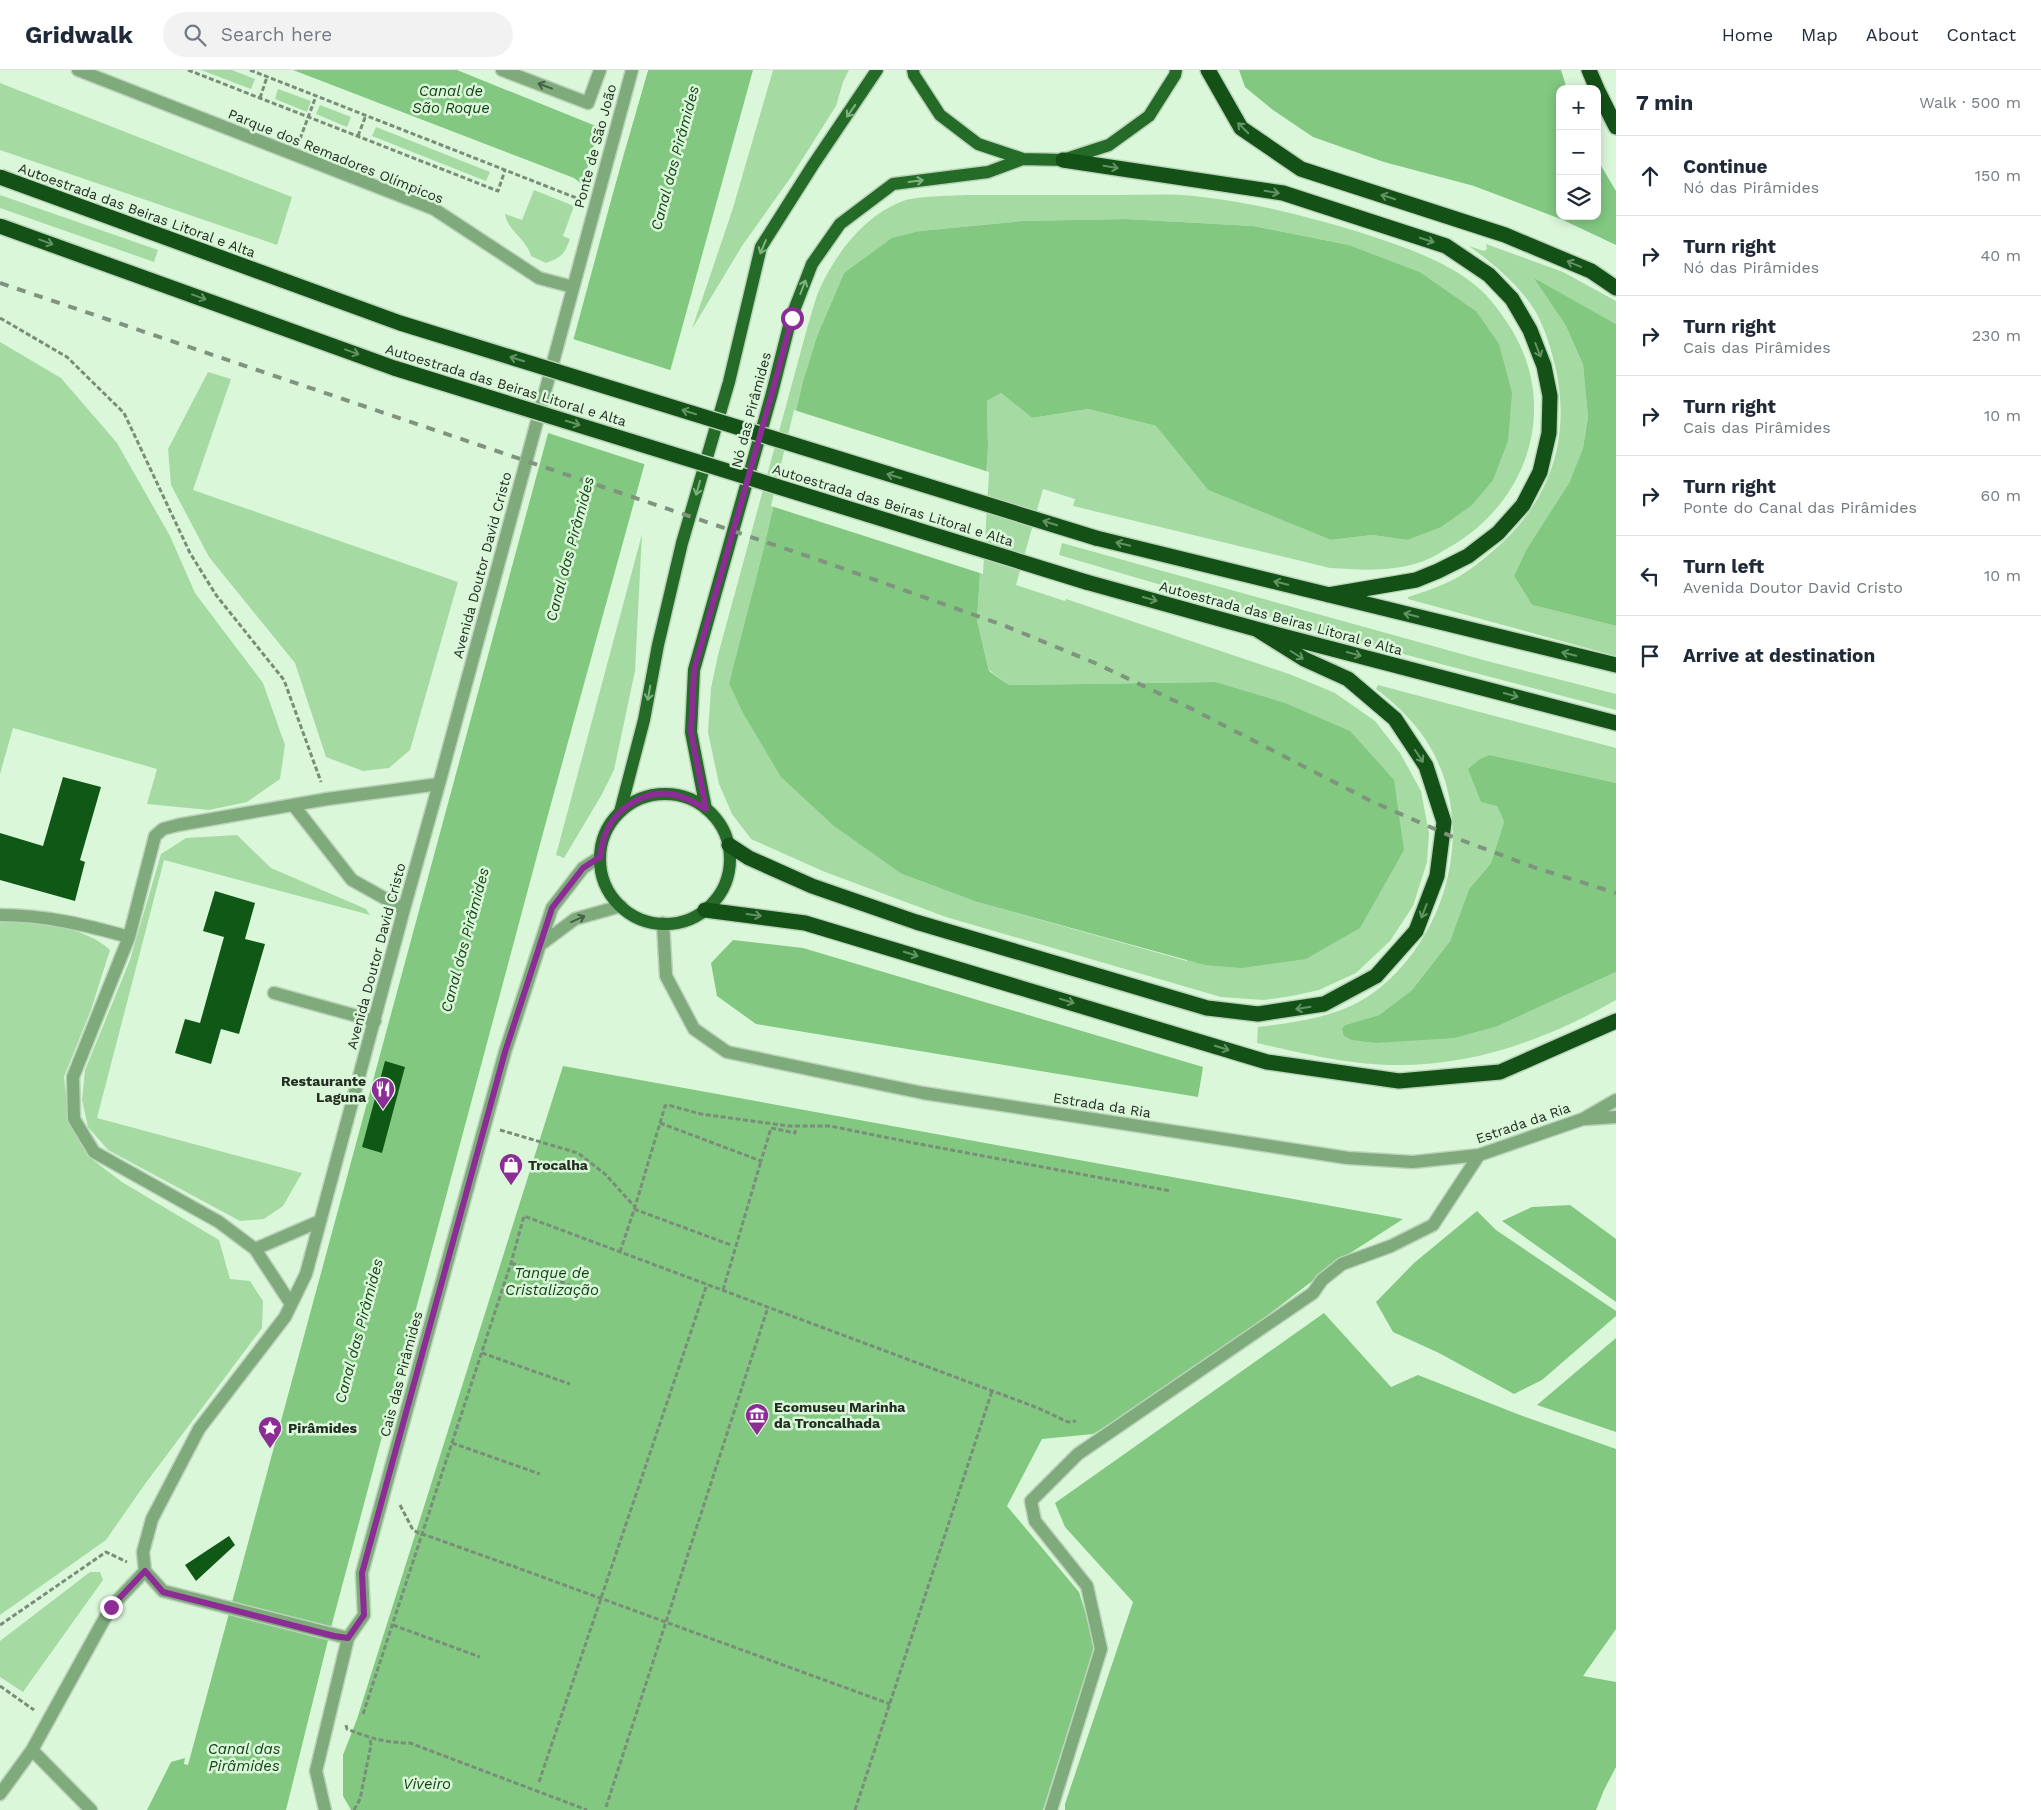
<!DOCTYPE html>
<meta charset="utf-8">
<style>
:root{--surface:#fff;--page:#f2f2f3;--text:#1f2937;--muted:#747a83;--line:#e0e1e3}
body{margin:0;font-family:"Work Sans",sans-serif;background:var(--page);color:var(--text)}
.controls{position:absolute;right:15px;top:15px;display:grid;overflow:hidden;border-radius:10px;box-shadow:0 2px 12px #0003}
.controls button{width:45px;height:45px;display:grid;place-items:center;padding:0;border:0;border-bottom:1px solid var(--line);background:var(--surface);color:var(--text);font:25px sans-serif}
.stop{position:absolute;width:15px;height:15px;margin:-11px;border:4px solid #8c2c95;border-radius:50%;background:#fff}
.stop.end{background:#8c2c95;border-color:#fff;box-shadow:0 1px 5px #0008}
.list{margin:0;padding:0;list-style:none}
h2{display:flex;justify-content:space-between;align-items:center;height:65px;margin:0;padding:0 20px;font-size:21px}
h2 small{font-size:16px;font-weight:400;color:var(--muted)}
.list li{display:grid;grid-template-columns:32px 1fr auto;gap:15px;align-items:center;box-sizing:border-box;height:80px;padding:0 20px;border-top:1px solid var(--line)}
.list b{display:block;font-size:19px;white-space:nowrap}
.list p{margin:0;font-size:16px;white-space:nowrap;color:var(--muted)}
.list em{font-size:16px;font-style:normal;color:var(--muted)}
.icon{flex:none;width:28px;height:28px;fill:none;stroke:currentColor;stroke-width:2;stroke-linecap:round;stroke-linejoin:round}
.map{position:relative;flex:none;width:1616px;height:1740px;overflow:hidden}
header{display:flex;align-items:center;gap:30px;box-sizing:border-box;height:70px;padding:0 25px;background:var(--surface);border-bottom:1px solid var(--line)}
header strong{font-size:24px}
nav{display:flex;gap:28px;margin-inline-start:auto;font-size:18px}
.search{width:350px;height:45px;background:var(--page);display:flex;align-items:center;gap:12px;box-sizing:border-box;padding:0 18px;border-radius:28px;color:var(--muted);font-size:19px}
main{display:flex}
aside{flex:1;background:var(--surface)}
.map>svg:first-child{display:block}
.green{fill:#a5dba3;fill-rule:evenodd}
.water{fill:#82c881}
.pier{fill:#dbf7da}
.building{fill:#0f5816}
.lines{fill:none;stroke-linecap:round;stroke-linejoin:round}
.minor-casing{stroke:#bad3b9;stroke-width:15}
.major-casing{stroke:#bad3b9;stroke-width:15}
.highway-casing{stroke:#bad3b9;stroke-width:18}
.path{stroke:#798d79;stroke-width:3;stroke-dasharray:5 2.5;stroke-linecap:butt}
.minor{stroke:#7eaa7c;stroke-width:12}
.major{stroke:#246b27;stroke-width:12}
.highway{stroke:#135117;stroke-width:15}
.rail{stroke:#80937f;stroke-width:4;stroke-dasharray:9 9;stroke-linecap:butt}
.highway-bridge-casing{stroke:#bad3b9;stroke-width:18;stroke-linecap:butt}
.highway-bridge{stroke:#135117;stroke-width:15}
.oneway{stroke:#475f46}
.oneway2{stroke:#80b180}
.oneway3{stroke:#639365}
.route{stroke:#8c2c95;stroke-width:6}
.labels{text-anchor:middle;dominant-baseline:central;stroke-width:5;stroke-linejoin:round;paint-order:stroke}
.street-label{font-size:14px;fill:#222d22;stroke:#dbf7da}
.poi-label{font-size:14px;font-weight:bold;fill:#222d22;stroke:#dbf7da;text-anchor:start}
.water-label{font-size:15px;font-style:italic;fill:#114214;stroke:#dbf7da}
</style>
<header>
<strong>Gridwalk</strong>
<div class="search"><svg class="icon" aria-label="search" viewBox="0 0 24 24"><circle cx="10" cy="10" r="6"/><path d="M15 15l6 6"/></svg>Search here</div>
<nav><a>Home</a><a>Map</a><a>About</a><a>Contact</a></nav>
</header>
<main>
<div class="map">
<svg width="1616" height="1740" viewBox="0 0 1616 1740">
<rect width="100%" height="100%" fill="#dbf7da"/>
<!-- green -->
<path class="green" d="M201,0H232L255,9L251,19Z
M773,0H849L843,12L836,36L791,107L742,176L692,259L733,138Z
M0,13L292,127L277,175L0,80Z
M278,19L311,31L307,42L275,29Z
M320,35L351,47L347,57L316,44Z
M376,57L490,102L486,111L372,66Z
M534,120L574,136L563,166L570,169C564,185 562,187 546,193L531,186C526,168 508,162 505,144L522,150Z
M0,125L158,180L154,192L0,138Z
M965,125C1016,125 1068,125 1120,125C1147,125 1175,123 1202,127C1257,133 1309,147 1362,163C1401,176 1443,189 1475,215C1490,227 1502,244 1512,260C1558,337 1529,428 1455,474C1444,480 1433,488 1421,492C1391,502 1361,500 1330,498L1073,436L1075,429L1043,419L1016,515L1065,531L1066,529L1292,605L1335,623L1375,651L1400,683L1421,721L1429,763L1427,792L1413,836L1390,871L1356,903L1319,920L1292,926L1264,930L1221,927L946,847L825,802L751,769L732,744L719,714L708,662L711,618L718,585L808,255C812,243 815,229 820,218C837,182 865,145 903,131C918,126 948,126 965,125ZM1126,149L1253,156L1349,175L1420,202L1476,241L1407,470L1372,465L1331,470L1208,420L1156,356L1088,339L1032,348L1001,323L987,331L988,377L977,550L989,600L1009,615L1215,612L1187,891L977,832L902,804L729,613L763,481L803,311L817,266L844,203L920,161L1022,151Z
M1486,174L1563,202L1616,231V254L1535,209L1566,256L1583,295L1588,347L1583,378L1569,413L1526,480L1514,506L1532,535L1616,556V586L1408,529V527C1420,523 1433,519 1444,514C1463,506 1479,493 1494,480C1549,433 1571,371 1556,300C1552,282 1546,262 1538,246C1522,217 1495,195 1469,176L1484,181L1487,179Z
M0,272L61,308L117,373L170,466L195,523L263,613L285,675L280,709L247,732L209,740L147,734L157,699L13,658L0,704Z
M208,302L231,309L193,420L458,512L410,680L389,698L363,701L326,687L295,593L209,487L171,415L168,379Z
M642,464L635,601L614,700L601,726L564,788L556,785Z
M1062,473L1487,591L1616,624V640L1342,568L1059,485Z
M1378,615L1616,678V713L1490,685L1497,736L1504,752L1491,793L1469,819L1450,871L1412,920L1379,945L1345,955L1498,956L1616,902V930C1536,976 1447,1005 1354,992C1321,988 1289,980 1257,973L1258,957C1298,952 1340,947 1373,923C1453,864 1482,739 1417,658C1405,643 1391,630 1376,619Z
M237,765L271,798L366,839L370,845L164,790L97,1048L302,1103L283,1136L264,1149L240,1151L108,1080L88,1057L82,1030L85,1000L130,890L161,784L186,768Z
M0,851C35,853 84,855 110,880L91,940L64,1007L69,1049L89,1087L122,1112L219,1170L230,1209L250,1211L263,1231L262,1258L145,1414L106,1470L0,1545Z
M90,1502H100L103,1510L23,1622L0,1607V1571Z"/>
<!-- water -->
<path class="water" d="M293,0H457L628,69L648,0H753L546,752L333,1550L286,1740H147L171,1692L185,1688L184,1694L188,1695L623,86L594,76L583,115L574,108Z
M1239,0H1561L1567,19H1560V146H1597V89L1616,121V175L1563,150L1474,116L1384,92L1313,67L1273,40L1245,17Z
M1126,149L1253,156L1349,175L1420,202L1476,241L1499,274L1512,323L1508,371L1493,410L1472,435L1441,457L1407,470L1372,465L1331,470L1208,420L1156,356L1088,339L1032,348L1001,323L987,331L988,377L977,550L989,601L1009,615L1215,612L1285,633L1350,661L1394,710L1404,780L1360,858L1306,889L1242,898L1205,895L977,832L902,804L834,756L781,707L743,643L729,613L763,481L803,311L817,266L844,203L892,168L920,161L1022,151Z
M1534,208L1616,254V556L1532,535L1514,506L1526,480L1569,413L1583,378L1588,347L1583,295L1566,256Z
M1490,685L1616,713V902L1498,956L1454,968L1376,973L1352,970L1344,966L1342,959L1345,955L1379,945L1412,920L1450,871L1469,819L1491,793L1504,752L1497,736L1481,732L1468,699L1480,689Z
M733,870L803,878L1203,997L1198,1027L756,954L717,926L711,893Z
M563,996L1403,1149L1341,1189L1221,1281L1137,1338L1093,1364L1042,1369L1007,1436L1079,1522L1095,1574L1043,1740H351L343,1726V1685L357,1649Z
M1570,1135L1616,1169V1232L1502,1151L1532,1137Z
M1477,1141L1496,1160L1616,1241V1246L1542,1310L1514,1324L1439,1283L1393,1262L1376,1232L1414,1193Z
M1324,1243L1391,1317L1418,1305L1520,1345L1616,1379V1559L1583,1606L1616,1612V1697L1604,1720L1596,1740H1065V1734L1133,1532L1065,1457L1055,1433Z
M1616,1268V1362L1537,1335Z"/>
<!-- pier -->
<path class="pier" d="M645,0H648L601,164H599L620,87L596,79L585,116L582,117L600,54L627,65Z
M570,268L673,301L647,395L545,362Z
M794,340L989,402L983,504L771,436Z"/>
<!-- building -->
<path class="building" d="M63,707L101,717L80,790L85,792L75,831L0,810V763L43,776Z
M215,821L255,833L245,869L265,874L239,964L221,959L211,994L175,983L185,949L200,953L224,867L203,861Z
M385,991L405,997L382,1083L362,1077Z
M229,1466L235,1475L196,1511L185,1495Z"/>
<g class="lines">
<!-- minor casing -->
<g class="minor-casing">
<path id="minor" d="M78,0L434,139L539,208L573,217
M502,0L588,33L600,0
M294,736L352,810L404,839
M0,845C45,845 86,855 129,867
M663,853L666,906L694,959L727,982L923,1023L1348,1088L1413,1092L1479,1085L1583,1049L1616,1030
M540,875L575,849L621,836
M274,923L375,951
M1586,1049L1616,1047
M255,1179L320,1151
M291,1234L255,1179L219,1152L94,1082L74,1049L73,1007L129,867L155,766L163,759L178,755L327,729L439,714
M145,1501L163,1521L348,1568
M32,1680L91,1740
M0,1724L32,1680L111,1537L145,1501L143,1482L152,1449L199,1359L285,1247L306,1204L404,839L439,714L632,0
M325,1740L316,1701L348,1568L364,1545L362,1503L505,982L552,838L583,798L600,787
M1051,1740L1101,1579L1087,1516L1035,1451L1031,1431L1078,1384L1313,1223L1322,1210L1342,1194L1391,1176L1433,1155L1479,1085"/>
</g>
<!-- major casing -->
<g class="major-casing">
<path id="major" d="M913,0L914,5L940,45L978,74L1023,89L1063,90L1109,75L1149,46L1175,5L1176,0
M600 789a65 65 0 1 1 130 0a65 65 0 1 1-130 0Z
M706,739L691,662L694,600L772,323L791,248L812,194L840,154L893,114L988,102L1023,89
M620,742L644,650L658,575L682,473L729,312L761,177L813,95L877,0"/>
</g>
<!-- highway casing -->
<g class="highway-casing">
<path id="highway" d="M1208,0L1241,58L1301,99L1505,165L1591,201L1616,218
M1589,0L1597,19
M1597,19L1616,57
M1063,90L1283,123L1446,176L1489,205L1512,229L1530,260L1544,296L1550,326L1549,363L1540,402L1523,435L1498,463L1468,486L1438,501L1416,510L1328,525
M1096,468L1616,595
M1086,512L1256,559L1616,653
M729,775L749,788L812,816L916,852L1207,938L1258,944L1324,934L1376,906L1416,861L1437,806L1444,752L1426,696L1395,649L1348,609L1304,589L1256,559
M705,840L805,853L1267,992L1399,1011L1500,1002L1616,951"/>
</g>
<!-- path -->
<path class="path" d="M188,0L498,121L505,100
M250,0L579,129
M260,28L267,7
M358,66L366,45
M300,69L316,26
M0,248L67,287L124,343L190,483L216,525L284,610L321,712
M660,1053L761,1091L771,1058L795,1063L796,1056
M500,1060L578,1083L605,1104L635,1137
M634,1139L731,1175
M620,1182L635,1137L665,1036L668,1035L701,1044L789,1056H830L914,1073L1171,1121
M511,1193L599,1226
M723,1220L761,1091
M482,1283L570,1314
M452,1373L540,1404
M400,1435L413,1460L417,1462L509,1495H513L515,1497L890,1634
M0,1555L106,1482L127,1492
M393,1555L480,1587
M0,1616L34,1640
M363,1644L511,1193L524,1146L1038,1338L1068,1352L1076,1351
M346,1655L347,1659C369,1668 387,1673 410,1673L587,1740
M539,1712L707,1214
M606,1737L768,1237
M354,1740L360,1729L371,1675L370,1669
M855,1740L992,1321"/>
<!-- minor -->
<use href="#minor" class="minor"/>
<!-- major -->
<use href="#major" class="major"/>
<!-- highway -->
<use href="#highway" class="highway"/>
<!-- rail -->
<path class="rail" d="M0,213L813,488L1003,555L1095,593L1192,639L1371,731L1453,767L1536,798L1616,823"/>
<!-- highway-bridge casing -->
<g class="highway-bridge-casing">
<path id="highway-bridge" d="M0,107L400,253L1096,468
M0,156L394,298L1086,512"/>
</g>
<!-- highway-bridge -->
<use href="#highway-bridge" class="highway-bridge"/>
</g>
<!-- one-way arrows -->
<defs><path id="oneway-shaft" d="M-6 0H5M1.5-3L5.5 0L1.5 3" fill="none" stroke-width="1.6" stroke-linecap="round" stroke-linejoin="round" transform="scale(1.25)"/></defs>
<g class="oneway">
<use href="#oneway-shaft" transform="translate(545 16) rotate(-159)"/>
<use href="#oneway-shaft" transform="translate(578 849) rotate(-24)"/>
</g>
<g class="oneway2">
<use href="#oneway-shaft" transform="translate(851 41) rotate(125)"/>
<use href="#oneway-shaft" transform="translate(916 111) rotate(-7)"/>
<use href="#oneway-shaft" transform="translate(763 177) rotate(113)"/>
<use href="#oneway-shaft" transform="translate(803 217) rotate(-69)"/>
<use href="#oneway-shaft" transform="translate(698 418) rotate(106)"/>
<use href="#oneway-shaft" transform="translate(649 623) rotate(100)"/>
</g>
<g class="oneway3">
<use href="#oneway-shaft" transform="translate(1243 58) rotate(-135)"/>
<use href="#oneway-shaft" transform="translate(1111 97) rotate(9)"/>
<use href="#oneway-shaft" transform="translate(1272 122) rotate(9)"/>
<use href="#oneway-shaft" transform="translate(1388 127) rotate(-162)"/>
<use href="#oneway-shaft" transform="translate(1427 170) rotate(18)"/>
<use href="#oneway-shaft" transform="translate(46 172) rotate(20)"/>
<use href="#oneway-shaft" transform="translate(1574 194) rotate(-157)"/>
<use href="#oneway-shaft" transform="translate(199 227) rotate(20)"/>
<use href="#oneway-shaft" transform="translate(1538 280) rotate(69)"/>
<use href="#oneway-shaft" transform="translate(352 282) rotate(20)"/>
<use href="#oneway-shaft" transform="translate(517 289) rotate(-163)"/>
<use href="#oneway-shaft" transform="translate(689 342) rotate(-163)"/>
<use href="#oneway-shaft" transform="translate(573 353) rotate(17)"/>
<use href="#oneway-shaft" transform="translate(894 406) rotate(-163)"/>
<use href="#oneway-shaft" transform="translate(1050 453) rotate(-163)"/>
<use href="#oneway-shaft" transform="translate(1123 474) rotate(-166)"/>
<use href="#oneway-shaft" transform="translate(1281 513) rotate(-166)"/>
<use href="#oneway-shaft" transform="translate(1150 529) rotate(15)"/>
<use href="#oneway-shaft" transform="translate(1411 545) rotate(-166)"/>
<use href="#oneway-shaft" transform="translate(1354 584) rotate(15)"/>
<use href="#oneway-shaft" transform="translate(1569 584) rotate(-166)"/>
<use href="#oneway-shaft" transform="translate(1297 585) rotate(32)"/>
<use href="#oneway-shaft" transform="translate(1511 625) rotate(15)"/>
<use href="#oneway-shaft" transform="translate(1419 686) rotate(56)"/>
<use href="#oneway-shaft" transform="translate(1424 841) rotate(111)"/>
<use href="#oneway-shaft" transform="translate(754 845) rotate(8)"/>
<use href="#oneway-shaft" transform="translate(911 884) rotate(17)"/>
<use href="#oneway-shaft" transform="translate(1067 931) rotate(17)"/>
<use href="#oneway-shaft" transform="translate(1303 938) rotate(171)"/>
<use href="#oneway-shaft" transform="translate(1222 978) rotate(17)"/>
</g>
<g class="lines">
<!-- route -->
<path class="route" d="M111,1537L145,1501L163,1522L334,1566L348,1568L364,1545L362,1503L505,982L552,838L583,798L600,787C601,781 602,774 604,768C612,741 643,720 670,724C684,726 694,732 706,739L691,662L694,600L772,323L792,248"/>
</g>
<!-- icons -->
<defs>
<g id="restaurant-pin" transform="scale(1.25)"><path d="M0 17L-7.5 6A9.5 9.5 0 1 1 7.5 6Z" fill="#8c2c95" stroke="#dbf7da"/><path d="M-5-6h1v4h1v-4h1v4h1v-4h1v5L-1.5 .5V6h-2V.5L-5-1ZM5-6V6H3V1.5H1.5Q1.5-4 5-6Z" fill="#fff"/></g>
<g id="shop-pin" transform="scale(1.25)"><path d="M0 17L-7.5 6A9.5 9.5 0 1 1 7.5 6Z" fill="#8c2c95" stroke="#dbf7da"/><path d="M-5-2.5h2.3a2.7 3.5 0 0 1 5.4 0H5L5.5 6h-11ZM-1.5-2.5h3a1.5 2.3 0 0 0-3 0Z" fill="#fff"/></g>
<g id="museum-pin" transform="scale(1.25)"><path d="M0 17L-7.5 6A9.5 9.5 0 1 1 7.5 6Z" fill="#8c2c95" stroke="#dbf7da"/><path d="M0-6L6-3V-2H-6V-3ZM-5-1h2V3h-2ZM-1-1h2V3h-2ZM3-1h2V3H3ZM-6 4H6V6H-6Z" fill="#fff"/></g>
<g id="sight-pin" transform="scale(1.25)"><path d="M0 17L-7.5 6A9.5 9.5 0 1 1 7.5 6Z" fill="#8c2c95" stroke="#dbf7da"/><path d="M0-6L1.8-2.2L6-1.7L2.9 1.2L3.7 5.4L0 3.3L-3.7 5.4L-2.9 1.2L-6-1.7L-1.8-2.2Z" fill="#fff"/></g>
</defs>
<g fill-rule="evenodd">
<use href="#restaurant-pin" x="383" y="1019"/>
<use href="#shop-pin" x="511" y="1095"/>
<use href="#museum-pin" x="757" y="1345"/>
<use href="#sight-pin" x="270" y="1358"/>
</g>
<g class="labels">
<!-- street labels -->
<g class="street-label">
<text transform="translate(595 76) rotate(-75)">Ponte de São João</text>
<text transform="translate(336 86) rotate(22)">Parque dos Remadores Olímpicos</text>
<text transform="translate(137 140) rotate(20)">Autoestrada das Beiras Litoral e Alta</text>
<text transform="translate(506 315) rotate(17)">Autoestrada das Beiras Litoral e Alta</text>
<text transform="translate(751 340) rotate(-75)">Nó das Pirâmides</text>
<text transform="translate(893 435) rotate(17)">Autoestrada das Beiras Litoral e Alta</text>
<text transform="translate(482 495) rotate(-75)">Avenida Doutor David Cristo</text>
<text transform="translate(1281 548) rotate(15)">Autoestrada das Beiras Litoral e Alta</text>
<text transform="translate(376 886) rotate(-75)">Avenida Doutor David Cristo</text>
<text transform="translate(1102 1035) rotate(9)">Estrada da Ria</text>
<text transform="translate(1523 1053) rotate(-19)">Estrada da Ria</text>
<text transform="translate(401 1304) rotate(-75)">Cais das Pirâmides</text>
</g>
<!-- poi labels -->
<g class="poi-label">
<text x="366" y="1011" text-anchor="end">Restaurante<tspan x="366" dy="16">Laguna</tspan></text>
<text x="528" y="1095">Trocalha</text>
<text x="774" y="1337">Ecomuseu Marinha<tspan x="774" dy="16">da Troncalhada</tspan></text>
<text x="288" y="1358">Pirâmides</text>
</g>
<!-- water labels -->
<g class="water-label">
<text x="451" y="21">Canal de<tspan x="451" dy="17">São Roque</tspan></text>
<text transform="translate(675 88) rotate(-75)">Canal das Pirâmides</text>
<text transform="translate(570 479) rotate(-75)">Canal das Pirâmides</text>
<text transform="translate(465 870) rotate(-75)">Canal das Pirâmides</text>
<text x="552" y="1203">Tanque de<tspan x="552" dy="17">Cristalização</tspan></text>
<text transform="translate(359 1261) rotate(-75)">Canal das Pirâmides</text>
<text x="244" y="1679">Canal das<tspan x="244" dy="17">Pirâmides</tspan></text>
<text x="427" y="1714">Viveiro</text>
</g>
</g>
</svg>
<div class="controls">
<button>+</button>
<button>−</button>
<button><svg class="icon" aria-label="layers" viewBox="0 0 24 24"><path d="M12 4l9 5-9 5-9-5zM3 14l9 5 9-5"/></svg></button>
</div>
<div class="stop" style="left:792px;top:248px"></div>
<div class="stop end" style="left:111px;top:1537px"></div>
</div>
<aside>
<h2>7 min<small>Walk · 500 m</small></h2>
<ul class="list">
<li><svg class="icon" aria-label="ahead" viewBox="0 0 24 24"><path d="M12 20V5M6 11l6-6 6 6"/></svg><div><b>Continue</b><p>Nó das Pirâmides</p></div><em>150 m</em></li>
<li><svg class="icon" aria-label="right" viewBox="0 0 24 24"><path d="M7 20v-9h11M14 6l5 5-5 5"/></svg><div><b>Turn right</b><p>Nó das Pirâmides</p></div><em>40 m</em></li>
<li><svg class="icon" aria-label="right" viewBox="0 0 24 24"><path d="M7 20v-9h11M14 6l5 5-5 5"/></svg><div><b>Turn right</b><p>Cais das Pirâmides</p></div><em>230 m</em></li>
<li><svg class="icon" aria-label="right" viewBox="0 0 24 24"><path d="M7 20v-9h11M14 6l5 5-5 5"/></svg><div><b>Turn right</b><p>Cais das Pirâmides</p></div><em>10 m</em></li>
<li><svg class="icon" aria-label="right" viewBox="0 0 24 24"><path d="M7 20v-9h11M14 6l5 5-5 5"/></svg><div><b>Turn right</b><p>Ponte do Canal das Pirâmides</p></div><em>60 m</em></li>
<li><svg class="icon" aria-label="left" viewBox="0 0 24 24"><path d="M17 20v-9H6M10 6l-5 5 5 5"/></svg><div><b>Turn left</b><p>Avenida Doutor David Cristo</p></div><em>10 m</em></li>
<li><svg class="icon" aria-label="arrive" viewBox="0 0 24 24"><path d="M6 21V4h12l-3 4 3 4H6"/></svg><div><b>Arrive at destination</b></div></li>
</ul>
</aside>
</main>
